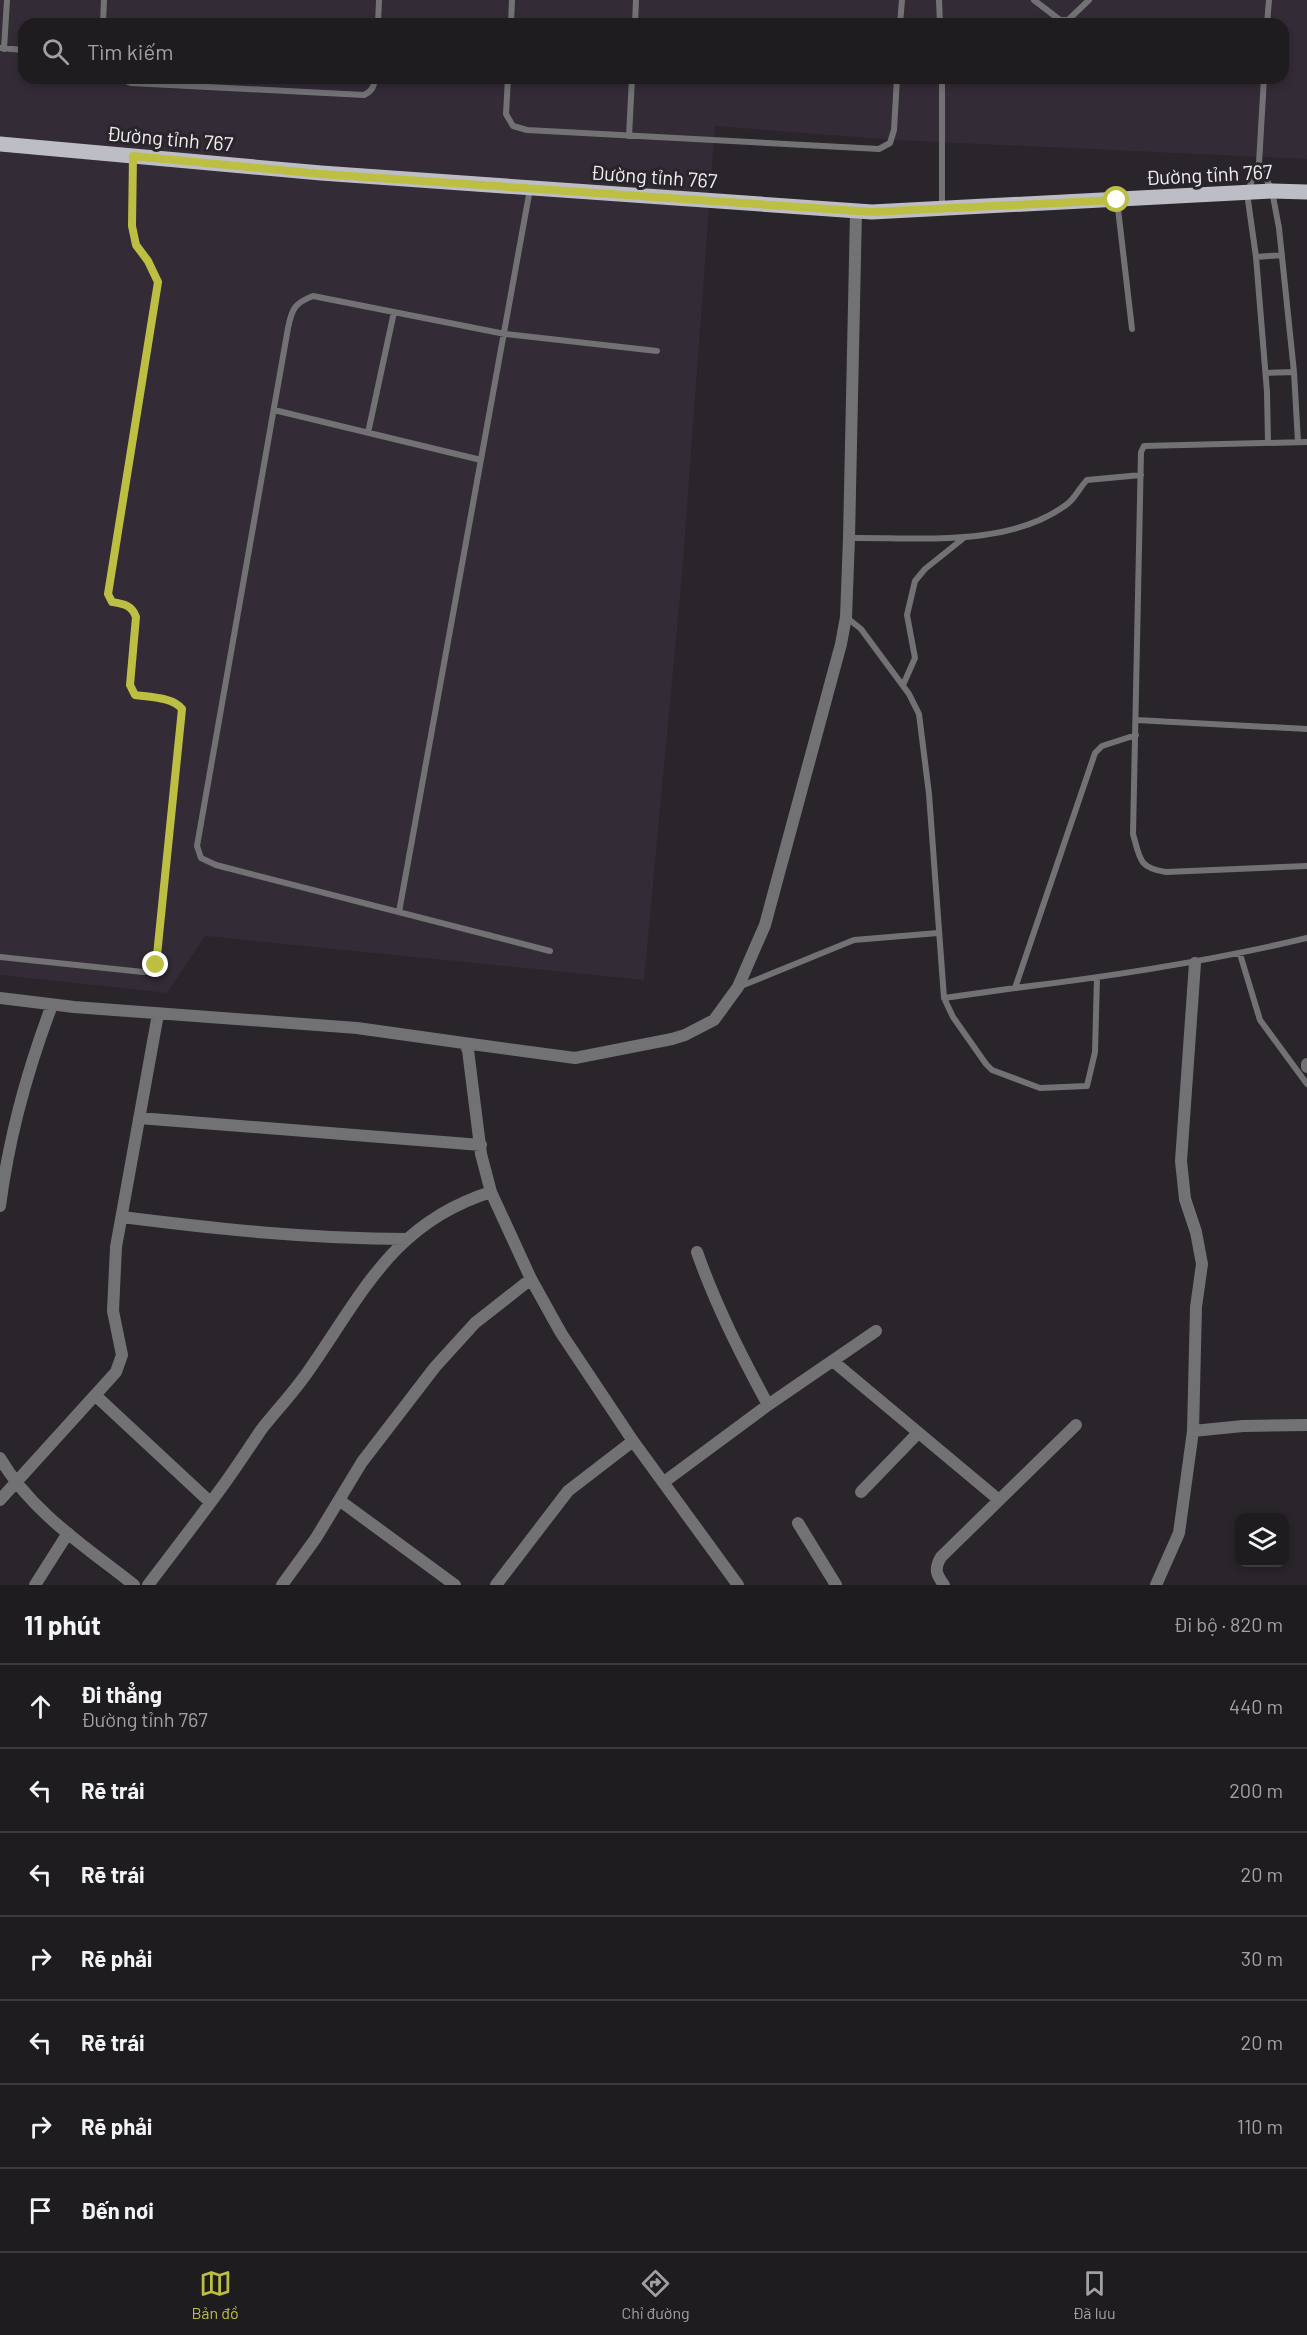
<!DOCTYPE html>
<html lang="vi">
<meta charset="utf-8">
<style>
:root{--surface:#1f1c20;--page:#272529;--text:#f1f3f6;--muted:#a1a1a5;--line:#3c3a3e;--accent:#bdbf43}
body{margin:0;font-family:Barlow,sans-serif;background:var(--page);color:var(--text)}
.controls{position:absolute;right:18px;bottom:18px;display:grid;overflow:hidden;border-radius:12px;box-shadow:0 3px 9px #0003}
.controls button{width:54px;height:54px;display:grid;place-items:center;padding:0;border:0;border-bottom:2px solid var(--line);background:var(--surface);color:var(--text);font:30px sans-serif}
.stop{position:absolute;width:18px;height:18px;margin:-14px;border:4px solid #bdbf43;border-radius:50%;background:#fff}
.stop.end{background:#bdbf43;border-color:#fff;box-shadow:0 2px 6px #0008}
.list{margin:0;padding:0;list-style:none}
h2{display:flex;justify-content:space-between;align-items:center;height:78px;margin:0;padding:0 24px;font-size:26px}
h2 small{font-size:20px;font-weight:400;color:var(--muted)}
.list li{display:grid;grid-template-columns:39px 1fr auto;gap:18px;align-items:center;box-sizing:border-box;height:84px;padding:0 24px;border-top:2px solid var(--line)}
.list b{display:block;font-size:22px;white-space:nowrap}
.list p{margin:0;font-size:20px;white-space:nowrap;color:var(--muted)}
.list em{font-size:20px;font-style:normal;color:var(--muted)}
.icon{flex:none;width:33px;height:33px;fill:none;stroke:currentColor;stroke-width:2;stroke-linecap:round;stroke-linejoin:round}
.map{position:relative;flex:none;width:1307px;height:1585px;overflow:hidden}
.search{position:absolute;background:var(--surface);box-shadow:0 3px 9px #0003;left:18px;right:18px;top:18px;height:66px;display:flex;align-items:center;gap:15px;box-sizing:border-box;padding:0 21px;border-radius:18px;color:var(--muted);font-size:22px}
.sheet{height:666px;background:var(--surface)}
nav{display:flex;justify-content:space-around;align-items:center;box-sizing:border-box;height:84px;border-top:2px solid var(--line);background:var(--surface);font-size:16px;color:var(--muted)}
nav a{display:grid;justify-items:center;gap:3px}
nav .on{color:var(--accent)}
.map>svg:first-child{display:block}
.built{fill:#332b36;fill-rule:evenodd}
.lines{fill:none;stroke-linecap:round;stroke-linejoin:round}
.lane{stroke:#727275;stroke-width:6}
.street{stroke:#727275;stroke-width:12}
.primary{stroke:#bdbec5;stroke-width:15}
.route{stroke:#bdbf43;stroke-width:8}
.labels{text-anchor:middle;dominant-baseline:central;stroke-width:6;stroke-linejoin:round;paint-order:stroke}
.street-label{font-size:20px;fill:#f0eef1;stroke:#29252b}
</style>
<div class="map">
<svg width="1307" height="1585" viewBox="0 0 1307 1585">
<rect width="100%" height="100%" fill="#29252b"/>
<!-- built -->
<path class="built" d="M0,0H1307V159L895,140L715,126L682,575L644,980L205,936L167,993L0,975ZM24,24H1283V78H24Z"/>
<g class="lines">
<!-- lane -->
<path class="lane" d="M939,0L940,24
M1034,0L1060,20H1068L1089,0
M103,24L104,0
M378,24L379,0
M511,24L512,0
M635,24L636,0
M900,24L902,0
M1267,24L1269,0
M1,48L24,50
M4,49L7,0
M117,78L131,83L364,95C372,91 374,87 375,78
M508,78L506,114L513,126L527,130L879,149L890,143L894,130L897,78
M1264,78L1259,163L1247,193L1256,257L1267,392L1268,442
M629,136L632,78
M1259,163L1272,191L1279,228L1294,372L1298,442
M1117,200L1132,329
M942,208V78
M1256,257L1282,255
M1266,373L1294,372
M274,410L481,460
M368,433L394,312
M1307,442L1144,446L1141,452L1133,834C1140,858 1138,868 1166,872L1307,866
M849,538C919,537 1007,548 1066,505C1075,499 1079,488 1087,480L1141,475
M846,617L861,629L909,694L919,714L929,794L944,998L953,1017L986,1064L992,1070L1040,1088L1087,1086L1095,1052L1097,978
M903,685L915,658L907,615L915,581L925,569L965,537
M1136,720L1307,729
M399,912L530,189
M550,951L216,865L201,858L197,846L288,328C292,308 295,303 313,296L505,334L657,351
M1240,954L1260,1020L1307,1084
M0,957L143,972L151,971L156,965L182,709C173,697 149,697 135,695L130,685L136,617C132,605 124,604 112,601L108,594L158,282L148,261L136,245L132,226L133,157
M741,986L854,940L938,933
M1015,988C1114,976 1211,961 1307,938
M944,998L1015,988L1095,753L1102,746L1136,735"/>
<!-- street -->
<path class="street" d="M0,998L74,1007L357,1028L464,1043L468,1050L481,1154L491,1192L531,1279L561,1333L633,1441L738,1585
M464,1043L575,1058L672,1039L685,1035L714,1020L738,987L765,925L841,644L846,617L849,538L856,211
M1307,1064V1067
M139,1118L481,1145
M0,1206C9,1136 27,1071 52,1005
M122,1217C217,1229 311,1239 406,1239
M697,1252C716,1306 741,1355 768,1405
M834,1362L999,1500
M95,1395L210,1502
M1193,1431L1243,1426L1307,1425
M0,1458C31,1512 86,1547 134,1585
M664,1482L768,1405L876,1331
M861,1492L918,1433
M0,1500L116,1372L122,1355L113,1311L116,1247L158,1014
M339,1500L455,1585
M798,1523L836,1585
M35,1585L68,1533
M148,1585C173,1552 198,1520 222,1487C236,1468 248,1449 261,1430C276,1411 293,1393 307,1373C362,1295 392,1223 491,1192
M282,1585L316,1538L362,1462L435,1367L475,1323L531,1279
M496,1585L568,1491L633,1441
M944,1585C936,1574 934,1569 941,1557L1076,1425
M1156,1585L1179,1533L1193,1431L1196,1307L1202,1264L1196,1232L1185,1199L1181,1161L1195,963"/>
<!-- primary -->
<path class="primary" d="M0,144L321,173L872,212L1272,191L1307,192"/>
</g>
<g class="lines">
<!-- route -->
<path class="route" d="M156,965L182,709C173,697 149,697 135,695L130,685L136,617C132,605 124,604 112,602L108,594L158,282L148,261L136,245L132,226L133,156L321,174L872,212L1117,200"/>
</g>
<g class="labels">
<!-- street labels -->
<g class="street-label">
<text transform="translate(170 138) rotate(5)">Đường tỉnh 767</text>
<text transform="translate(1209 174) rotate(-3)">Đường tỉnh 767</text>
<text transform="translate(654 176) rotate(4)">Đường tỉnh 767</text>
</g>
</g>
</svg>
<div class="controls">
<button><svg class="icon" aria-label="layers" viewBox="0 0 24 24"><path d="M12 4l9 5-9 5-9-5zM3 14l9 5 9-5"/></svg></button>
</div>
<div class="stop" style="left:1117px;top:200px"></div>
<div class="stop end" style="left:156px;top:965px"></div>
<div class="search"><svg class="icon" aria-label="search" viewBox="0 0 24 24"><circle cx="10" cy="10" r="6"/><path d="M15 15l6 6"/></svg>Tìm kiếm</div>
</div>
<section class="sheet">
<h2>11 phút<small>Đi bộ · 820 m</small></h2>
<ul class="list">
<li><svg class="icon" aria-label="ahead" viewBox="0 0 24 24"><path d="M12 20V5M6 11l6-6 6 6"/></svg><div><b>Đi thẳng</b><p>Đường tỉnh 767</p></div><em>440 m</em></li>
<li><svg class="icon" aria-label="left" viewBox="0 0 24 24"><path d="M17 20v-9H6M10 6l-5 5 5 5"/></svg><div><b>Rẽ trái</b></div><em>200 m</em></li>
<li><svg class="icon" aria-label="left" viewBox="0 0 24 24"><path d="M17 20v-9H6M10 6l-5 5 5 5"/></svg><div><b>Rẽ trái</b></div><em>20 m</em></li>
<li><svg class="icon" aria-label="right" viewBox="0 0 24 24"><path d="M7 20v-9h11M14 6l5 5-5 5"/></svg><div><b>Rẽ phải</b></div><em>30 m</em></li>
<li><svg class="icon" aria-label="left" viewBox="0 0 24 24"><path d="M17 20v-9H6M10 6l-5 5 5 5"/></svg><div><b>Rẽ trái</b></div><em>20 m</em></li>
<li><svg class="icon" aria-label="right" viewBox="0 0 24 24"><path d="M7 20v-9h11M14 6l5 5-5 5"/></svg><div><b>Rẽ phải</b></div><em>110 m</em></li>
<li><svg class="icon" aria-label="arrive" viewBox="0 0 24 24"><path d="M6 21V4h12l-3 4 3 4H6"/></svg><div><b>Đến nơi</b></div></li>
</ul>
</section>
<nav>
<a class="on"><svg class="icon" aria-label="map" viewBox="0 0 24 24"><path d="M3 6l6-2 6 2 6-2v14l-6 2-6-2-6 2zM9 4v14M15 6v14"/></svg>Bản đồ</a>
<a><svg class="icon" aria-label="directions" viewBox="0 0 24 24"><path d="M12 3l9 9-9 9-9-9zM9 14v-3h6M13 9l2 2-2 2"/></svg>Chỉ đường</a>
<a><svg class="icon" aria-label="saved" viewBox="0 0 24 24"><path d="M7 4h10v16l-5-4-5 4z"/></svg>Đã lưu</a>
</nav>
